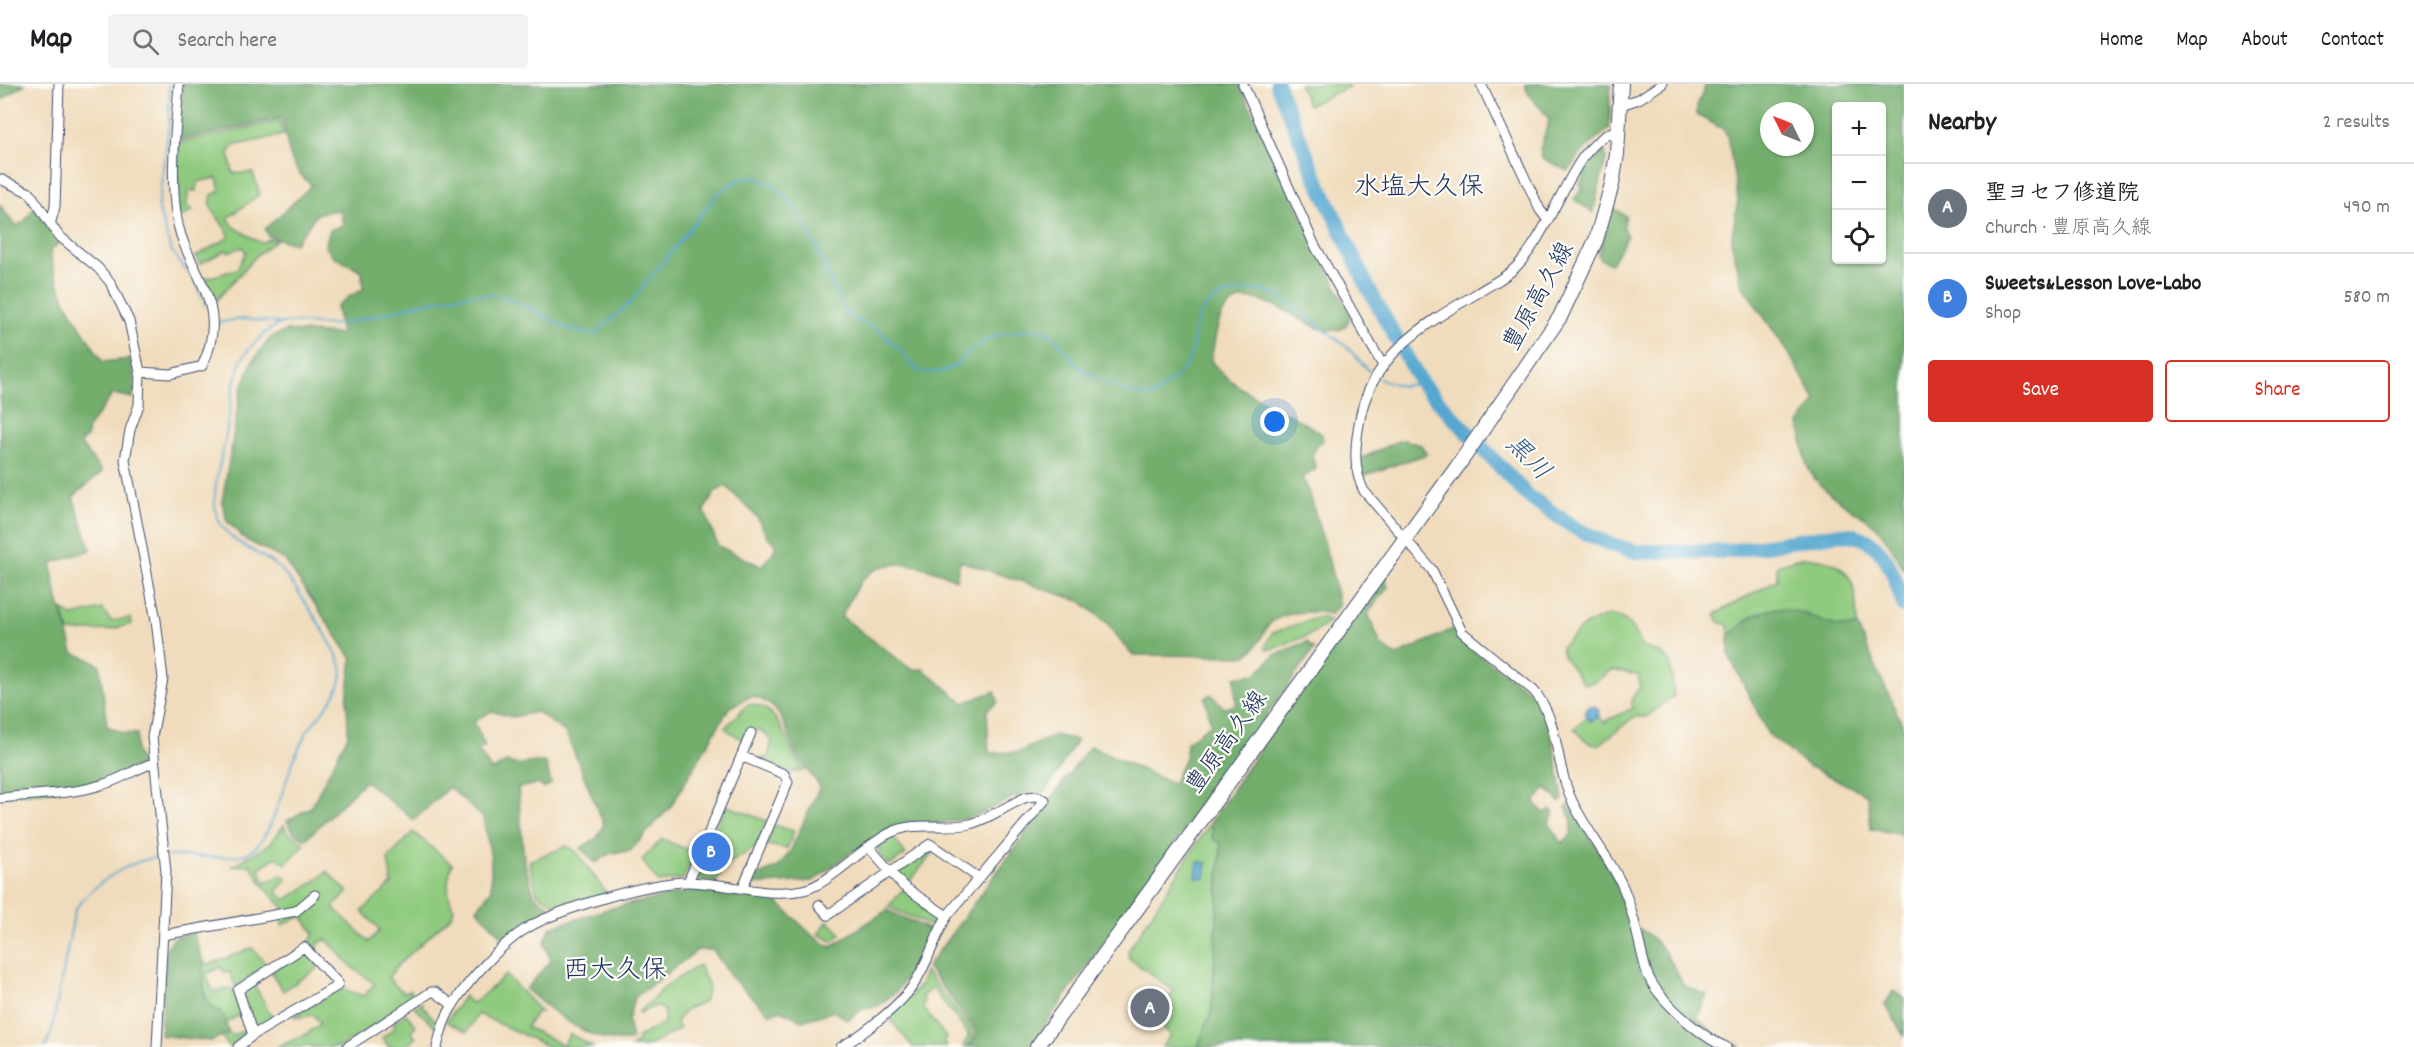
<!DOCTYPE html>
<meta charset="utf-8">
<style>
:root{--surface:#fff;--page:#f2f2f2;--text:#202124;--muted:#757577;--line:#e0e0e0;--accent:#d93025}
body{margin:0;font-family:Dekko,"Klee One",sans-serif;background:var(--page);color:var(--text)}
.controls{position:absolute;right:18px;top:18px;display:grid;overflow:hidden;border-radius:6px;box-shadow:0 2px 4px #0004}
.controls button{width:54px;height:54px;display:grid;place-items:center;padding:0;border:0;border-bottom:2px solid var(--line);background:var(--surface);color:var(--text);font:30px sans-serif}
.compass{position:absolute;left:1760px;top:18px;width:54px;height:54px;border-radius:50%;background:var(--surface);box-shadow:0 2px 4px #0004;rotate:313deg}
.you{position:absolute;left:1275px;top:338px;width:21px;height:21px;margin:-15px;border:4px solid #fff;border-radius:50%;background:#1a73e8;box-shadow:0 0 0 9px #1a73e833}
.badge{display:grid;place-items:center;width:39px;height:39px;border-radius:50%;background:var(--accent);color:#fff;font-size:20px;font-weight:700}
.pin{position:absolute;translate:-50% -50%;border:3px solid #fff;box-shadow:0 2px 6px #0006}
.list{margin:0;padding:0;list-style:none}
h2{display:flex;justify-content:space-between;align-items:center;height:78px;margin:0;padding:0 24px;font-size:26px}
h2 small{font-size:20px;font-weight:400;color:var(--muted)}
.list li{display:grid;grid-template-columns:39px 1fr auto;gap:18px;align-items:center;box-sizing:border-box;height:90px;padding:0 24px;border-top:2px solid var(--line)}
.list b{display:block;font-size:22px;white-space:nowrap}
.list p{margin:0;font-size:20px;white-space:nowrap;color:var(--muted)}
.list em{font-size:20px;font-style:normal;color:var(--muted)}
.actions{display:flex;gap:12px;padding:18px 24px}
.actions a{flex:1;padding:14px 0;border:2px solid var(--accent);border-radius:6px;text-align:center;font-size:21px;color:var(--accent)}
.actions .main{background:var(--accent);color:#fff}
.icon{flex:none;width:33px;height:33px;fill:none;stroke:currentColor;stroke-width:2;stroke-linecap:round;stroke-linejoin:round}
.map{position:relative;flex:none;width:1904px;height:963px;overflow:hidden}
header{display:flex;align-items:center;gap:36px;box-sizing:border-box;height:84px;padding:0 30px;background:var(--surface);border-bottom:2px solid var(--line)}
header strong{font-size:28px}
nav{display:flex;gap:33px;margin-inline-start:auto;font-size:21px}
.search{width:420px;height:54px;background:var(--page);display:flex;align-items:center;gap:15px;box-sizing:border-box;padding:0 21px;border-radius:6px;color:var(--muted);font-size:22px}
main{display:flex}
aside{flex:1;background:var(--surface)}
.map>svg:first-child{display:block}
.green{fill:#8fca7e;stroke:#557c6e;stroke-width:1.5}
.forest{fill:#73ae6d;stroke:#476e66;stroke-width:1.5;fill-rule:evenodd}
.water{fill:#56a7d0;stroke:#386b97;stroke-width:1.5}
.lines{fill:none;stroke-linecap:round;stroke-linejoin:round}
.stream{stroke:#56a7d0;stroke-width:2}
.river{stroke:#56a7d0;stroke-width:15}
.street-casing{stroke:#3b496c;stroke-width:11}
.secondary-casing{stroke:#3b496c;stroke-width:16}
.street{stroke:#fff;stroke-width:9}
.secondary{stroke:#fff;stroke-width:14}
.labels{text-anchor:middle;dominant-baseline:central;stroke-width:4.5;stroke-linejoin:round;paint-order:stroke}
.street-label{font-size:24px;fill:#1b2f5e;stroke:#fdfcf7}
.neighbourhood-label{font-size:26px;fill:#1b2f5e;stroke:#fdfcf7}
.water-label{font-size:26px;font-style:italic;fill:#305986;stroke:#fdfcf7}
</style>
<header>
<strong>Map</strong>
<div class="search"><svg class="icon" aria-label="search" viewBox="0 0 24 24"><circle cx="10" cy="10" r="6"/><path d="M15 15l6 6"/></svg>Search here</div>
<nav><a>Home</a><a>Map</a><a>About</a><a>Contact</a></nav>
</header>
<main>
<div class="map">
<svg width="1904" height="963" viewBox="0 0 1904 963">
<rect width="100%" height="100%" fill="#fdfcf7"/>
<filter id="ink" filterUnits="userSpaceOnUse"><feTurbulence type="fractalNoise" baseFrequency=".0167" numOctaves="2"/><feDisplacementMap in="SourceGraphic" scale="12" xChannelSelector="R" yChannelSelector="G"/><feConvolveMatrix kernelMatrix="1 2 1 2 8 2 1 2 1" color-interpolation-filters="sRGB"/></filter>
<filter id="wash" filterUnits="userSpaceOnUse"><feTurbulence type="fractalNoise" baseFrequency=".008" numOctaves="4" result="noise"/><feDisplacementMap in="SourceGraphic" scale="24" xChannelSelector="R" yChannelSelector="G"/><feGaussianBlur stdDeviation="1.35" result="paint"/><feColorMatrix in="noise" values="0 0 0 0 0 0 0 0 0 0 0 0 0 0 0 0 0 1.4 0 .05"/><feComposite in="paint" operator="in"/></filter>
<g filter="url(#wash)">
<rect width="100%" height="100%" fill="#f0dcbc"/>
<!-- green -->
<path class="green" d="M1299,0H1347L1349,3L1308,21Z
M280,37L283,51L233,62L229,70L233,89H253L260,110L228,134L234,143L261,159L269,155L276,156L257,171L213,220L204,195L237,185L246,168L242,163L228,168L226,166L200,180L196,172L228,154L229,150L210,122L212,111L220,107L217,94L197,98L196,107H188L187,123L193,126L184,132L179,131L178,59Z
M1803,473C1853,476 1856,497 1857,542L1847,544L1825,541L1802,529L1753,532L1729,552L1728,541L1719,538L1715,530L1777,496V481Z
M62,525L72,532L102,525L111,537L130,534L131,540L109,546L69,548Z
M1609,531C1631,535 1632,543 1641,562L1662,570L1670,577L1674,612L1646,633H1634L1599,661L1589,659L1574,645L1586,633L1590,637L1599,633L1604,638L1633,624L1631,616L1640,603L1638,591L1611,586L1595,598L1584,600L1563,572L1561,563L1585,541Z
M1319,533L1330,536C1317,552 1287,559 1268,566L1265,564L1272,549Z
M748,620C781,619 787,665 804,687L788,689L757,675L768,673L772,658L765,649L757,645L745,658L725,644Z
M725,721L767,737L756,763L723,783L716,799L694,796L703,776L722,783L730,766L710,758Z
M284,741L287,748L305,760L286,780L276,773L259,784L265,798L282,791L287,795L276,807L285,816C299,806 315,800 327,787L348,808L333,823L369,858L380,846L362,827L392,800L388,775L413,748L452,780C447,796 446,810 454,825L451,832L398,881L388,894L404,909L410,906L416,913L341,963H276L305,951L320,940L314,931L295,934L294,932L341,904L363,912L375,900L353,884L326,855L318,860L319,881L315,886L283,907L271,888C286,878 309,867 314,849L302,832L282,841L281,834L284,825L263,801L251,781L231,783L270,760Z
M774,741L794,747L787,765L766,761Z
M1208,742L1213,743L1212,754L1221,759L1212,925L1198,963H1162L1171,951L1152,936L1174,907L1129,874L1128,867Z
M892,752L906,770L892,780H887L879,769L878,762Z
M662,755L695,769L683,795L658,798L642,776Z
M567,762L576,767L607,810L564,826L537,809L529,777Z
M926,765L934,768L907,800L898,793L899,786Z
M902,806L939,831L931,842L888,823Z
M828,837L841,850L832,857L818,850Z
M252,864L267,881L236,903L229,887L224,888L221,883L206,890L213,907L231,904L241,930L226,939C223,932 219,930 214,925C201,913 203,893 203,877L208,881Z
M699,881L709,902L704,918L687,925L676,937L680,945L646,963H631L638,958L636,954L664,939V926L657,922L638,929L667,901Z
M925,887L975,949L968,963H963L969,951L932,904L922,912L925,919L922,923L946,953L943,958L947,963H913L888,933L920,902Z
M506,891L542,929L538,926L526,943L563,961L570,950L593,963H549L478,930L467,948L446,938L464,912L471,919L476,917Z
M254,900L273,935L258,944L253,943L242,908Z
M422,918V922L440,941L438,945L414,923Z
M406,930L416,941L411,947L416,954L404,963H389L382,954L395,943L393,939Z
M247,945L248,950L235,958V963H229L222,952L229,949L232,952Z"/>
<!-- forest -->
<path class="forest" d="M0,0H25L0,17Z
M182,0H1239L1350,231L1347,240L1340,246C1334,246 1326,247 1321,245C1295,236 1244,191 1222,231C1215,243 1214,263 1211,277C1239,313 1286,324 1322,350L1323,357L1317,361L1312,372L1316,385L1302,394C1313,412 1311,416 1316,433C1326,463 1333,491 1339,521L1331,530C1315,526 1279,527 1268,542C1260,554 1258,563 1246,572L1132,571L1107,539L1080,517L960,477L956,496C927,482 889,469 863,495C854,505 848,521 841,532L911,585H923L964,619L995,607L998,618L987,626L989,669L1019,668L1055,651L1077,656L1044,710L1035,708L1015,713L971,734L888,747L855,766L813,797L750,801L754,793L778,783L790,768L820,702C813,693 805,685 800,676C784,649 786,620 751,612L729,624L671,722L630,767L611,769L595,779L581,764L597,754L604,741L566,649L537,628L512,633L492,627L474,637L485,662L478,666L492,687L506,678C520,684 532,675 546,679L551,700L544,704L538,700L518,704L524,776L534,811L554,826L505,856L477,825L491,806V774L483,734L449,703L414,736L365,697L306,755L294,749L287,737L311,723L348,651L347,614L352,575L285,476L246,456L227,437L222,418L241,306L252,278L271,253L286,247L341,250L336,223L350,212L363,206L362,187L334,173L325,162L330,146L343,141L340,126L318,129L294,160L268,152L265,145L312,101C287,83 288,61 282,34L180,56ZM726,402L756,432L767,452L776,460L773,469L761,482L718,462L704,426L716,407Z
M1525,0H1610V44L1583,67L1568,87L1542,74L1540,66L1549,36C1542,21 1528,17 1525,0Z
M1706,0H1904V486C1895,469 1885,449 1869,437C1850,423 1816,406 1807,381C1803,369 1803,353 1799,340L1816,317L1788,268L1742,201L1731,157L1738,116L1728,54L1723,45L1697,31V22ZM1836,22H1882V176H1836ZM1769,27H1805V63H1769Z
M1592,65L1605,68L1606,74L1593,129L1574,115L1583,104L1580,100L1584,92L1577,87Z
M0,121L15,142L24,138L34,123L59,159L50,167C54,207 82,245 103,278L130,275C135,289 136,300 133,314L113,310L87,345L88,352L80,359L102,388L73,413L91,466L52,479C51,503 68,542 73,569L94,577L100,582L107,642L123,649L137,650L136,667L142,681C91,702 55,709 0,711Z
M1612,123L1626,132L1623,144L1627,152L1611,180L1600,175L1598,170Z
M1404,356L1421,361L1427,370L1360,393L1361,374C1376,370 1391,357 1404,356Z
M1384,493L1388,503L1368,529L1381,561L1396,572L1453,545L1471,565L1532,609L1551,644L1563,715L1560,718L1546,704L1534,718L1544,729L1551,726L1554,729L1549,739L1562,759L1571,751L1572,737L1566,723L1569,721L1609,782L1632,841C1660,853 1671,877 1684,902L1707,911L1697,934L1717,951L1741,963H1198L1212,925L1221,760L1212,754L1213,743L1208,742L1328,564Z
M1774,524C1783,525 1793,526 1802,529C1822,536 1835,546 1857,542L1904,644V751L1871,745L1868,713L1864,709L1808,682L1768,650L1729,571V552L1753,532Z
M1307,558L1314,565L1029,963H970L978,949L927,883L1090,662L1173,700L1186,671L1187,658L1211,640L1205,614L1211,610L1224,624L1236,621L1235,593L1256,590L1275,571Z
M691,807L773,814L814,853L831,863L887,826L930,846L922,871L897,907L878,922L864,924L848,936L834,927L803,937L781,926L770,930L732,894L713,866H698L634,914L628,937L632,956C596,963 551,928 526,905L551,877L544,859L551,843L611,824Z
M193,849L203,877L204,910L211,923L220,927L224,933L229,949L211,957L160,951L166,865L175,853Z
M1893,907L1904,914V952L1885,920Z"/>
<!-- water -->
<path class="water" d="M1585 629a7 7 0 1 1 14 0a7 7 0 1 1-14 0Z
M1198,778L1207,779L1205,794L1196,793Z"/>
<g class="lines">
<!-- stream -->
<path class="stream" d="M169,0V41L158,123L171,166L197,200L205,221
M214,239L242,235L279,239
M1379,295L1402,302L1421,299
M168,772C193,770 221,777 245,770C269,763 282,707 290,686C295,672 300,660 307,648C319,630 343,609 342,586C341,570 292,496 280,485C262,468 236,463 222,442C207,422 219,384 224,361C229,339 232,294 242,275C249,264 267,244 280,240C296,235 319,243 337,240C381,233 424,215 468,211C481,210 497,211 510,215C539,224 562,250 595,250L631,218L720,107C791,50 822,193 847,231L879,247L897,263L918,287C960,295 961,266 993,253C1001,249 1011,249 1019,247C1027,246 1034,243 1042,246C1057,250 1066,270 1076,281C1087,291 1141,318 1155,311C1160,308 1164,302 1169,299C1200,273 1187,268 1198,235C1207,208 1255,200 1277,211L1346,262L1374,292
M45,963L51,950L75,825C95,799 129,775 162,773"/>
<!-- river -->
<path class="river" d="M1277,0L1315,91L1368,204L1421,299L1527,411L1575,444L1609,460L1637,468L1731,467L1838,450C1883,449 1893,486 1904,523"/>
</g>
</g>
<g filter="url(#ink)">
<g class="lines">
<!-- street casing -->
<g class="street-casing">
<path id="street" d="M1243,0L1314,160L1382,280
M1481,0L1540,126L1547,135
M1621,21L1639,15L1662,0
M1619,45C1602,51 1594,60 1583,73C1561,105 1543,155 1517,182C1506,194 1489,201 1476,210C1422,242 1369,273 1359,340C1355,363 1353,386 1364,407L1432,486L1462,548L1534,607C1559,637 1555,675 1569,710C1582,742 1607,769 1622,801C1635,829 1638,860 1647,889C1656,914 1701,953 1726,963
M0,95L30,109L58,151L98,184L110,198L129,237L140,288L139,321L130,346L125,376L156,536L163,595L152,653L166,787L157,963
M51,137L55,123L59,0
M140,288L170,290L202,282C234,217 183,187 176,129C170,87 176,42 179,0
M741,672L784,690L788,698L742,805
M0,714C33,710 69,711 101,701C120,696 135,685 153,679
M869,763L903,802L947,832
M688,798L751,649
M819,821L828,831L930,760L979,794
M163,851L296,827L315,811
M304,863L338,899L337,902L253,951L238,906Z
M238,963L253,951
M347,963L431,908H435L453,921
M437,963C441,948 444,934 453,921C467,898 499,863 521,848C552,826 652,797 690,798C728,799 765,814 803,806C829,801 863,762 890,749C916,736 943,746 970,740C990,735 1008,720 1027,713L1037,712L1045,716L947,832C934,855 927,882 912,903C899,922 861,952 841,963"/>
</g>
<!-- secondary casing -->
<g class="secondary-casing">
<path id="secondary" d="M1037,963L1457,383L1560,233L1596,156L1612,100L1617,70L1621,0"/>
</g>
<!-- street -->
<use href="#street" class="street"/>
<!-- secondary -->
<use href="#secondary" class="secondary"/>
</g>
</g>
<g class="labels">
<!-- street labels -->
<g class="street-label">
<text transform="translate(1540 213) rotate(-61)">豊原高久線</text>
<text transform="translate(1228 659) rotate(-54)">豊原高久線</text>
</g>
<!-- neighbourhood labels -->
<g class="neighbourhood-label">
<text x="1419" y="104">水塩大久保</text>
<text x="615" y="887">西大久保</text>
</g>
<!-- water labels -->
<g class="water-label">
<text transform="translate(1527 375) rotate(45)">黒川</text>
</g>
</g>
</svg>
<div class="controls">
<button>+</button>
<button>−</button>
<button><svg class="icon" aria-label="locate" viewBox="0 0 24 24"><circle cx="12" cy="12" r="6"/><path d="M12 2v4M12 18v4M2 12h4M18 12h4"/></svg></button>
</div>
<svg class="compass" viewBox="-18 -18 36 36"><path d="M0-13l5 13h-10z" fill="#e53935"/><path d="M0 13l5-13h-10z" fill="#757577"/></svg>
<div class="you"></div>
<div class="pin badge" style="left:1150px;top:924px;background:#6b7280">A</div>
<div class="pin badge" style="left:711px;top:768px;background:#3f7fe0">B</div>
</div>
<aside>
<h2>Nearby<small>2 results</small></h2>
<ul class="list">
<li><span class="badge" style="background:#6b7280">A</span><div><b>聖ヨセフ修道院</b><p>Church · 豊原高久線</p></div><em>490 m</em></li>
<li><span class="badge" style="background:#3f7fe0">B</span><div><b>Sweets&amp;Lesson Love-Labo</b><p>Shop</p></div><em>580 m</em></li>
</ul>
<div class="actions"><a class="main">Save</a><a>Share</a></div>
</aside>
</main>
